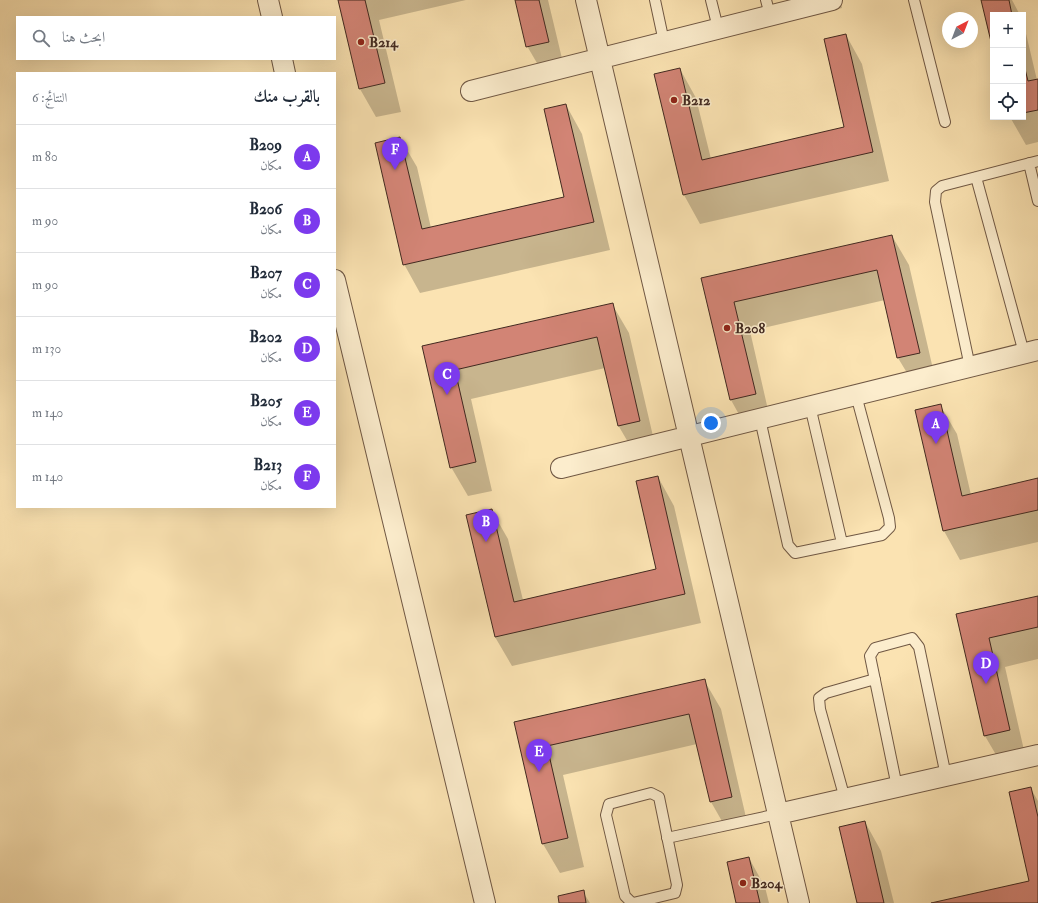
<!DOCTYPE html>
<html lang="ar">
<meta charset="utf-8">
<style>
:root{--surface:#fff;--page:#f2f2f3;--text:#1f2937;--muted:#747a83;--line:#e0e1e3;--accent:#7c3aed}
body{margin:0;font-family:"IM FELL Double Pica",Amiri,serif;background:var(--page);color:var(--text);direction:rtl}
.controls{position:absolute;right:12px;top:12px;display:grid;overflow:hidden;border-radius:0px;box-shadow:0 4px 16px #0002}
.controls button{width:36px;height:36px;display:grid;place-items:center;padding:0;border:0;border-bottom:1px solid var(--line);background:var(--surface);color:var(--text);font:20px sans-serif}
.compass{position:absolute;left:942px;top:12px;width:36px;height:36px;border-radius:50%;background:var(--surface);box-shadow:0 4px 16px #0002;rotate:42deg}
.you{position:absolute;left:711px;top:423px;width:14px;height:14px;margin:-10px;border:3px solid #fff;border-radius:50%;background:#1a73e8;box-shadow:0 0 0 6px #1a73e833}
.badge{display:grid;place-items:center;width:26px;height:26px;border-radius:50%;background:var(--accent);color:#fff;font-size:13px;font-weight:700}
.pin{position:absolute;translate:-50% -33px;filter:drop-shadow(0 1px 2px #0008)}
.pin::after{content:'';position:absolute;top:21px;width:14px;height:12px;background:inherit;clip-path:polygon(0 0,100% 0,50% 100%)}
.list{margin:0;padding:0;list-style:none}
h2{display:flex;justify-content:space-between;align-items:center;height:52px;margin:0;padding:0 16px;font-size:17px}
h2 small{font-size:13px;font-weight:400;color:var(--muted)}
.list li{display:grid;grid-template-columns:26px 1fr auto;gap:12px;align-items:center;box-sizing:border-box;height:64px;padding:0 16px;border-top:1px solid var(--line)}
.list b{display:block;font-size:15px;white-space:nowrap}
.list p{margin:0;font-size:13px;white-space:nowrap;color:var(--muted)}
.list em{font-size:13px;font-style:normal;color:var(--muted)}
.icon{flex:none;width:22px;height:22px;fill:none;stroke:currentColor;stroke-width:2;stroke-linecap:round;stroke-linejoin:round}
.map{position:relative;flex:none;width:1038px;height:903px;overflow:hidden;direction:ltr}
.search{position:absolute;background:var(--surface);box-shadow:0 4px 16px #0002;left:16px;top:16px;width:320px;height:44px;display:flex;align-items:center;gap:10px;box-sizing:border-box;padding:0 14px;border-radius:0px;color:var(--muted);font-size:15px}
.panel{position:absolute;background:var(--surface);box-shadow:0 4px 16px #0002;left:16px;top:72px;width:320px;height:436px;border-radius:0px;direction:rtl}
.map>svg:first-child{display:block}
.shadow{fill:#0003}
.building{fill:#d28475;stroke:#422920}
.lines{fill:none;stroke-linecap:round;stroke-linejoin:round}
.service-casing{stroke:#705844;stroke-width:12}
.minor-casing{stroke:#705844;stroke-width:22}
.service{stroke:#fcedcd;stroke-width:10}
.minor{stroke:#fcedcd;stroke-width:20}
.poi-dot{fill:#8f2418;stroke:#fcedcd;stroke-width:1.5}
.labels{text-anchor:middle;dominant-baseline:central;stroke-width:3;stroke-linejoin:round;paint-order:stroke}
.poi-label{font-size:14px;font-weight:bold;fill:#422920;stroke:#fcedcd;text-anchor:start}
</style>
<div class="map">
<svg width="1038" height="903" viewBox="0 0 1038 903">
<rect width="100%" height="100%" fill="#fbe3b2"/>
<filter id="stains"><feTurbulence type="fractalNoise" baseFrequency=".005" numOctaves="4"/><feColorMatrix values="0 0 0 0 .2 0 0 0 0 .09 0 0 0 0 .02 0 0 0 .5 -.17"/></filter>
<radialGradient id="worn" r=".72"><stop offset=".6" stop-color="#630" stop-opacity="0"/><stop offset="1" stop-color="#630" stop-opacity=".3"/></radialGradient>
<!-- shadow -->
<path class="shadow" d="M339,0H466L379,20L401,112L376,117L360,89Z
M516,0H548L565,71L544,75L527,46Z
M840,0L842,8L818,14Z
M982,0H1012L1020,15H993V45Z
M1023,21L1037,80H1038V142L1026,145L1010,117H1023Z
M846,35L862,64L889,181L700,224L684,195L656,74L680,69L696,98L711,159L845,128Z
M566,105L582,134L610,250L420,293L404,264L400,138L417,167L431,228L565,198Z
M892,236L909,265L936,382L915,386L898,358L885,300L750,331L771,423L747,429L731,400L703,279Z
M612,304L629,333L656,449L635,454L618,425L605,368L471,399L492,491L468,496L451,467L423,347Z
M940,405L957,434L971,495L1038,480V542L960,560L944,531L916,410Z
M658,477L674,506L701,623L512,666L495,637L492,511L508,539L523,600L657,570Z
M1038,597V659L1005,667L1026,759L1002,765L985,736L958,615Z
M704,680L721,709L748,826L727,830L711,802L697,744L563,775L584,867L560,873L543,844L515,723Z
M1031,789L1038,801V903H935L1030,881Z
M865,822L881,851L894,903H858Z
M749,858L765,887L769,903H737Z
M583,892L590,903H560Z"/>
<!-- building -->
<path class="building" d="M338,0H365L385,83L359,89Z
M515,0H539L549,42L526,47Z
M981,0H1009L1012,15H993V50Z
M846,34L873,152L683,195L654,74L680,68L702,160L844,127L824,39Z
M1023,61L1028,81L1038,79V110L1023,113Z
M566,104L594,222L403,265L375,143L400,137L422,229L564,197L544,109Z
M892,235L920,353L897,358L877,270L734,302L756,394L730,400L701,278Z
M613,303L640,421L618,426L597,337L455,370L476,462L450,468L422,346Z
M941,404L962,496L1038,478V510L943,531L915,410Z
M658,476L685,594L495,637L466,515L492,509L514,602L656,569L636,481Z
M1038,596V627L989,638L1010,730L984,736L956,614Z
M705,679L732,797L710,802L689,714L547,746L568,838L542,844L514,722Z
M1031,787L1038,817V903H931L1029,881L1009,792Z
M865,821L884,903H857L839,827Z
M749,857L760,903H736L727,862Z
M584,890L586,903H559L558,896Z"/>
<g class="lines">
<!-- service casing -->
<g class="service-casing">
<path id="service" d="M655,0L664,42
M711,0L718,28
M766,0L770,15
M914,0L945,122
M1029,163L1038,201
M976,177L1024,353
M970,367L935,202L936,191L942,186L1038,161
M810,406L842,543
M760,419L788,545L795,553L882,535L890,527L889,518L856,395
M897,787L870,656L875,648L912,638L919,647L946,776
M845,799L820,709L819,698L826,693L875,679
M667,838L778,814
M632,903L625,896L606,815L609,804L651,793L659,797L677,885L675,893L633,903"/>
</g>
<!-- minor casing -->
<g class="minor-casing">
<path id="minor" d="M268,0L272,17
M586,0L799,903
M282,59L285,73
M471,91L832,0
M335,280L485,903
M561,468L1038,350
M778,814L1038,755"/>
</g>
<!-- service -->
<use href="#service" class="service"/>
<!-- minor -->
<use href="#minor" class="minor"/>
</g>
<!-- markers -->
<g class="poi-dot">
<circle cx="361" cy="42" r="4"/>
<circle cx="674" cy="100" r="4"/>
<circle cx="727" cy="328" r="4"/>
<circle cx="743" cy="883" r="4"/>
</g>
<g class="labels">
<!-- poi labels -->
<g class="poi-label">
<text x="369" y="42">B214</text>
<text x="682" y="100">B212</text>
<text x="735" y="328">B208</text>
<text x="751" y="883">B204</text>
</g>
</g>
<rect width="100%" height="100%" filter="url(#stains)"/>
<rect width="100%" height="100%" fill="url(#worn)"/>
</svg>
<div class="controls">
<button>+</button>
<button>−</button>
<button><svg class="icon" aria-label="locate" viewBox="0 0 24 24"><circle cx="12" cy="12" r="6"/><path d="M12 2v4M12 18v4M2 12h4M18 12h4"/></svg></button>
</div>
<svg class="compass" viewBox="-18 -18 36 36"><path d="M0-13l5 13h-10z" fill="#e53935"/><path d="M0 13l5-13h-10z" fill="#747a83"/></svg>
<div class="you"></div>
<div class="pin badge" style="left:936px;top:444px">A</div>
<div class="pin badge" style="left:486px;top:542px">B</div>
<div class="pin badge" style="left:447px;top:395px">C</div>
<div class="pin badge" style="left:986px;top:684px">D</div>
<div class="pin badge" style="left:539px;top:772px">E</div>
<div class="pin badge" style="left:395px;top:170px">F</div>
<div class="search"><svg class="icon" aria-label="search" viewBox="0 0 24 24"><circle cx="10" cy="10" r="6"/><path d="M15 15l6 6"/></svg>ابحث هنا</div>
<section class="panel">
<h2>بالقرب منك<small>النتائج: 6</small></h2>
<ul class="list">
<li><span class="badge">A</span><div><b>B209</b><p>مكان</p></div><em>80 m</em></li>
<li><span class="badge">B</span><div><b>B206</b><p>مكان</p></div><em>90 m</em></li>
<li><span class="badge">C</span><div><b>B207</b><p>مكان</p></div><em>90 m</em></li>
<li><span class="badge">D</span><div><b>B202</b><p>مكان</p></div><em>130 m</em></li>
<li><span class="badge">E</span><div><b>B205</b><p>مكان</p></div><em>140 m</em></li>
<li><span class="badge">F</span><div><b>B213</b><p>مكان</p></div><em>140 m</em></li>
</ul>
</section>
</div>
